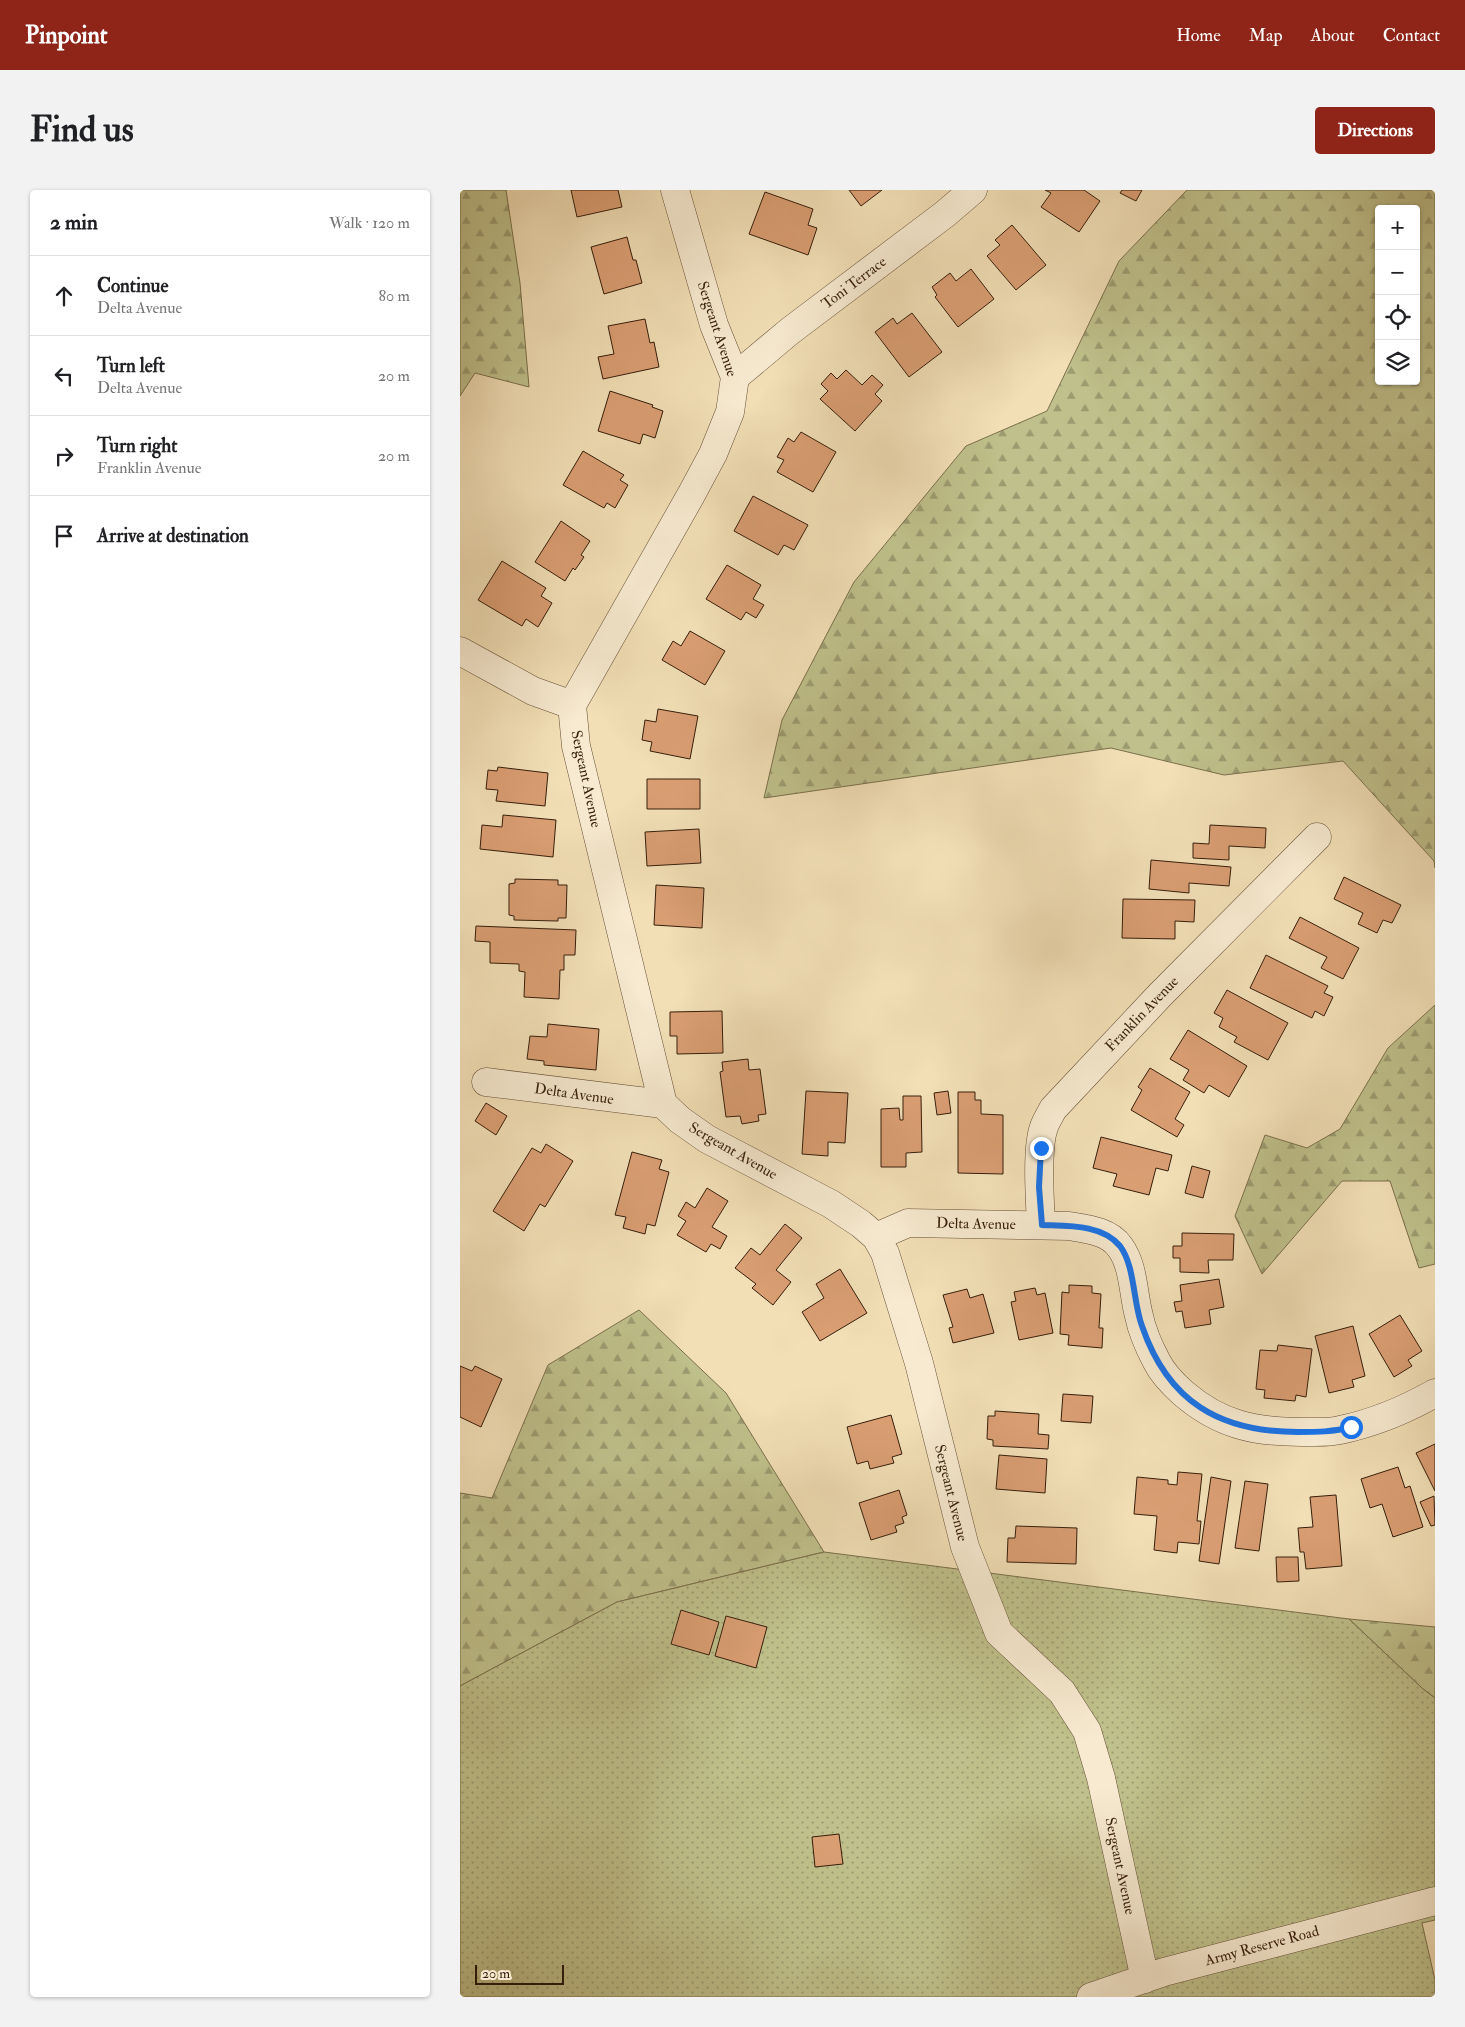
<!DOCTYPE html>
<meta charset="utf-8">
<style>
:root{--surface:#fff;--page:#f2f2f2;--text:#202124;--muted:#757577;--line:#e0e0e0;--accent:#8f2418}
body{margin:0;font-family:"IM FELL Double Pica",serif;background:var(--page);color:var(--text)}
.controls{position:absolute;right:15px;top:15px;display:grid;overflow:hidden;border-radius:5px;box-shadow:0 1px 4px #0004}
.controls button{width:45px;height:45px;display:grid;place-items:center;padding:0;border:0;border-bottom:1px solid var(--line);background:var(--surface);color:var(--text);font:25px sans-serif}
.scale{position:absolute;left:15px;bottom:12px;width:89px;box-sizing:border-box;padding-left:5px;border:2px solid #361e0b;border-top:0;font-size:14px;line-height:18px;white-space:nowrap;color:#361e0b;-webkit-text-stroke:4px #f7ead0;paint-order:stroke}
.stop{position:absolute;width:15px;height:15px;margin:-11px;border:4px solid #1a73e8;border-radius:50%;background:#fff}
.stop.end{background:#1a73e8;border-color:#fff;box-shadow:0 1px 5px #0008}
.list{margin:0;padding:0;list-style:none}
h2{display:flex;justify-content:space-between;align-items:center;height:65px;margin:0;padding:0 20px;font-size:21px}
h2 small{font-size:16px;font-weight:400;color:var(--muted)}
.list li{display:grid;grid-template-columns:32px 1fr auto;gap:15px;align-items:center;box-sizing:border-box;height:80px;padding:0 20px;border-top:1px solid var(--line)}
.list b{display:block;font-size:19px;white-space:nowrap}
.list p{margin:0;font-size:16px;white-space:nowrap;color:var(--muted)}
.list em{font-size:16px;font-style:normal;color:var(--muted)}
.icon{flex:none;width:28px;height:28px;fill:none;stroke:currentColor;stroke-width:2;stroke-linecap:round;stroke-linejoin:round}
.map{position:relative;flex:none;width:975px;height:1807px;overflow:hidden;border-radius:5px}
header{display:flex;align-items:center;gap:30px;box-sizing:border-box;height:70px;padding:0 25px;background:var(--accent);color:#fff}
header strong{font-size:24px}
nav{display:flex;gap:28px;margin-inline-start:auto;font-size:18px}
.intro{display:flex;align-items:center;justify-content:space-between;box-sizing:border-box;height:120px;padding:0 30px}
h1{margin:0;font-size:35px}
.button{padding:12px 22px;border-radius:5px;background:var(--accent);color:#fff;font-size:18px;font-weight:700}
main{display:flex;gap:30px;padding:0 30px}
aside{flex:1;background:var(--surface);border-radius:5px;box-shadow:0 1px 4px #0004}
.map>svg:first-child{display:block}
.forest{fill:url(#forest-firs);stroke:#7a6f4b;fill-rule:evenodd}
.park{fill:url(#park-dots);stroke:#7a6f4b}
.building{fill:#da9e73;stroke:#361e0b}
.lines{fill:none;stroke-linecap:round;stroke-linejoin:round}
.minor-casing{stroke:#654e36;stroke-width:29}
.minor{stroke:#f7ead0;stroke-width:28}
.route{stroke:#1a73e8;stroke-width:6}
.labels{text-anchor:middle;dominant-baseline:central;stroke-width:5;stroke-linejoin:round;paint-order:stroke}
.street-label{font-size:15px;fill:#361e0b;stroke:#f7ead0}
</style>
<header>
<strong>Pinpoint</strong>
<nav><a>Home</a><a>Map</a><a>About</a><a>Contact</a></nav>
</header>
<div class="intro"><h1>Find us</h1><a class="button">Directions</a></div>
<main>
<aside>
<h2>2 min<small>Walk · 120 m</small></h2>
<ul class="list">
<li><svg class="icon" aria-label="ahead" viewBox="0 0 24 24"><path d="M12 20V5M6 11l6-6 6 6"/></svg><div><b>Continue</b><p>Delta Avenue</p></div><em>80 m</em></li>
<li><svg class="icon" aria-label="left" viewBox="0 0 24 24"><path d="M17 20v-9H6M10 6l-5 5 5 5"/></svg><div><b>Turn left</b><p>Delta Avenue</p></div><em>20 m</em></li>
<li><svg class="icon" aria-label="right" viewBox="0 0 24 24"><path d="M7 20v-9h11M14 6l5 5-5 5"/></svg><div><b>Turn right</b><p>Franklin Avenue</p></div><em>20 m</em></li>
<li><svg class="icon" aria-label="arrive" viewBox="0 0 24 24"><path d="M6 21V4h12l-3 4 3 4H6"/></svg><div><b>Arrive at destination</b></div></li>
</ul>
</aside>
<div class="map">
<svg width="975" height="1807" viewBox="0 0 975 1807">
<defs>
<pattern id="forest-firs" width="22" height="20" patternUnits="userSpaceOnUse" patternTransform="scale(1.25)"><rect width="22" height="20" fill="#bfc08b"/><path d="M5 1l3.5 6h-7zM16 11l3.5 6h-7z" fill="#9c9b70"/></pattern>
<pattern id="park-dots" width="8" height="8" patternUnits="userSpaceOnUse" patternTransform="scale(1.25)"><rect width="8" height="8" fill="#bfc08b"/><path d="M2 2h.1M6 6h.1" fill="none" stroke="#9c9b70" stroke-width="1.8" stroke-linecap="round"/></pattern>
</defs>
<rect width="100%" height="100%" fill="#f2dfb6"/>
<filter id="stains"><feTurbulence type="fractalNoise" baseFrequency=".004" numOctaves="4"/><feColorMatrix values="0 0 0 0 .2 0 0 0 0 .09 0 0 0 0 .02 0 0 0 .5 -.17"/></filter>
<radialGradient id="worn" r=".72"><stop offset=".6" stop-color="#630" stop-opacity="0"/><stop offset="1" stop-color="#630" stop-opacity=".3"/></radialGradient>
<!-- forest -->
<path class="forest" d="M0,0H46L60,93L69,197L15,183L0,206Z
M727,0H975V678L974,671L883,571L764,585L651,558L304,608L322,530L394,392L506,256L587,221L659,71ZM919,19H956V191H919Z
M975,815V1074L959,1078L930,991H882L802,1084L775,1026L805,945L847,958L880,939L928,858Z
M179,1120L266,1203L364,1362L157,1412L0,1496V1303L32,1308L88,1175Z
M889,1429L975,1437V1508L963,1499Z"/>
<!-- park -->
<path class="park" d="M364,1362L889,1429L963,1499L975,1508V1730L962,1733L975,1790V1807H0V1496L157,1412Z"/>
<!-- building -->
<path class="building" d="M111,0H158L162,17L117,27Z
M389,0H422L401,16Z
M585,0H624L640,11L619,42L581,17L591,3Z
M662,0H682L676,11L660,3Z
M305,2L353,19L348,35L357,38L348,65L289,44Z
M552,35L586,75L556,100L527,66L540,55L535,50Z
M167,47L173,70H176L182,93L144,104L131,57Z
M511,79L534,109L498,137L475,107L477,105L472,97L490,83L496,91Z
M452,123L482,162L449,187L415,142L433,128L437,134Z
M185,129L190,153L194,152L199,177L143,189L138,167L154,164L148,136Z
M386,180L402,195L412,185L423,195L415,204L422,211L395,241L360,209L368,201L361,194L371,183L377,189Z
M150,201L193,215L192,217L203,221L195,248L183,244L180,254L138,241Z
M341,242L376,262L353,302L317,282L324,270L317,267L328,248L334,252Z
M123,261L164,285L160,290L168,295L155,318L147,313L144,318L103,295Z
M293,306L348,335L334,360L324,355L318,365L274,341Z
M101,331L130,351L121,365L124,367L115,380L113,378L105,391L75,372Z
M42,371L86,398L81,406L92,413L78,437L66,429L62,436L18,410Z
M267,375L301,395L293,409L304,415L296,428L286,422L281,430L246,409Z
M230,441L265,461L245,495L202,470L213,451L221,456Z
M198,519L238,526L230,569L190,561L192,552L182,550L185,530L196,532Z
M38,577L88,583L85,616L36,611L38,600L26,599L28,580L37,581Z
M187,589H240V619H187Z
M43,625L96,630L93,667L20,659L22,635L42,637Z
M750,635L806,638L805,658L769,656V670L733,668V653L749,654Z
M239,639L241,673L187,676L185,642Z
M691,670L771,677L769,696L729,693V703L689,699Z
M884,687L941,715L932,733L923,730L917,743L898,734L903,723L874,709Z
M55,689L98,690V695H107L106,728H98V731L54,730V726L49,725V694L55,693Z
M196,695L244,698L242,738L194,735Z
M663,709L735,710L734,732L715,731V749L662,748Z
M840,727L899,758L883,789L861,778L867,767L829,748Z
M16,736L116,740L115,765H104V780H100L99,809L64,807L65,782L59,781V774L30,773V752L15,751Z
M806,765L868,796L864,803L873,807L864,826L855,821L852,828L790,798Z
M767,800L828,833L808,870L774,852L777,847L759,837L763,828L754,823Z
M262,821L263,863L217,864V846H210V822Z
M88,834L139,839L136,880L84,875V871L67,869L70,846L87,847Z
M728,840L787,876L769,907L749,895L744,903L723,890L729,880L710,869Z
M288,869L289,880L300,879L306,924L298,925L299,931L282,934L280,926L266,927L260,882L263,881L262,872Z
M690,878L730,902L715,929L724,935L717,947L671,920L682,900L678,897Z
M346,901L388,903L385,953L368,952V966L342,964Z
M488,901L491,923L477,925L474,903Z
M498,902H515V910H521V924L543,925V984L498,983Z
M443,906H461L462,962L446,963V977H421V919L439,918L440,930H443Z
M26,913L47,926L36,945L15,931Z
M641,947L712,965L708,981L696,978L689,1005L653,996L657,984L633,978Z
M86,954L113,971L85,1017L80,1014L64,1041L33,1021L72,958L81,963Z
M172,962L202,970L199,979L209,982L195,1036L187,1034L185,1044L163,1038L166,1027L155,1025Z
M732,976L750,981L743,1008L725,1003Z
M247,998L268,1011L252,1037L267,1046L260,1059L251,1054L246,1062L217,1045L226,1031L218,1026L226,1012L235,1018Z
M325,1034L342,1048L316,1080L331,1092L313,1115L292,1098L296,1094L275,1078L291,1058L300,1065Z
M722,1043L774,1044L773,1070H748L749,1083L720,1082V1068H713V1056H722Z
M380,1079L407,1123L360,1151L342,1122L364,1108L356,1094Z
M759,1089L764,1117L749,1120L751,1134L725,1138L722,1121L716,1122L714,1112L722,1111L720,1095Z
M609,1095L632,1096V1103L641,1104L639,1138H643L642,1158L608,1155L609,1145L600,1144L602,1102L609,1103Z
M575,1098L577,1105L585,1103L593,1143L559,1150L551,1112L556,1111L554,1102Z
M507,1099L510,1108L523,1104L534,1143L493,1153L489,1138L493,1137L483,1105Z
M940,1125L962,1161L948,1170L952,1176L934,1187L909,1144Z
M893,1136L905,1186L892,1190L894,1197L869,1203L855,1146Z
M818,1155L852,1159L846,1207L836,1205L835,1211L804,1208L805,1200L796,1199L800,1160L817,1161Z
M0,1176L12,1181L15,1176L42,1189L21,1237L0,1227Z
M603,1204L633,1206L631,1233L601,1231Z
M535,1221L579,1224L578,1244L589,1245L588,1259L533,1256V1250L527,1249L528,1226H535Z
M431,1225L442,1264L432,1267L434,1273L410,1279L408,1271L397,1274L387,1237Z
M975,1254V1301L956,1263Z
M539,1265L587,1269L585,1303L536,1299Z
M938,1277L945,1298L950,1296L963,1337L933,1347L922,1314L910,1318L901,1289Z
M718,1282L742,1284L737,1331H741L739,1354L718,1352L717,1363L694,1360L697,1326L674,1324L677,1287L708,1290V1294L717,1295Z
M751,1287L771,1291L759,1374L739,1371Z
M785,1291L808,1294L799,1361L775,1358Z
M439,1300L447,1325L442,1327L444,1333L435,1336L437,1342L411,1350L399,1313Z
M876,1305L882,1376L846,1379L844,1362H840L838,1338L853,1337L850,1307Z
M974,1306L975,1335L971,1336L960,1312Z
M556,1336L617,1338L616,1374L547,1372L548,1348H555Z
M816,1367H838L839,1391L817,1392Z
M221,1420L259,1432L249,1465L211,1454Z
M266,1426L307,1437L296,1478L255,1466Z
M379,1644L383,1674L355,1677L352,1647Z"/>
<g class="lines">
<!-- minor casing -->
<g class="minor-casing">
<path id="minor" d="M215,0L254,135L275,187L270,222L253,264L231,305L112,515L116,556L203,914L220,930L247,949L371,1014L401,1034L416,1047L425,1063L459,1173L505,1357L539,1443L602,1502L627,1541L641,1588L685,1789
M275,187L330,141L485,24L513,0
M0,461L73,501L112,515
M26,892L203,914
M581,1035C580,1011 576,958 584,937C586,931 590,925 593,919L700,805L857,647
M416,1047L448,1033L609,1036C627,1039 649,1041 660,1057C674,1076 673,1104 679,1126C682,1141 689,1157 697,1172C703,1184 713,1194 723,1203C760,1235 795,1242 842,1242C854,1242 868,1243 880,1240C914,1233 945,1220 975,1203
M631,1807L704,1782L975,1711"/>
</g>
<!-- minor -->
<use href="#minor" class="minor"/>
</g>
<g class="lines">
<!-- route -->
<path class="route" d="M581,958L579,997L582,1035C607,1036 642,1034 660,1056C675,1076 673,1112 682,1136C708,1212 760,1242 838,1242C856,1242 874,1242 891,1237"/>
</g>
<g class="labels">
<!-- street labels -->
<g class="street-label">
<text transform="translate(394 93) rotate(-37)">Toni Terrace</text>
<text transform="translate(257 139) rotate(72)">Sergeant Avenue</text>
<text transform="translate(126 589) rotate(78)">Sergeant Avenue</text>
<text transform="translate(682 824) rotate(-46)">Franklin Avenue</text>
<text transform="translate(114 904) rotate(8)">Delta Avenue</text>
<text transform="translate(273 961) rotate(30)">Sergeant Avenue</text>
<text transform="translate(516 1034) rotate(1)">Delta Avenue</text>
<text transform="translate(491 1303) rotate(76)">Sergeant Avenue</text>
<text transform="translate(660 1676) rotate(78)">Sergeant Avenue</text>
<text transform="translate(802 1756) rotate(-15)">Army Reserve Road</text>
</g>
</g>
<rect width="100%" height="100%" filter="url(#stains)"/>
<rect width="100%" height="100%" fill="url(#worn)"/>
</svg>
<div class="controls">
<button>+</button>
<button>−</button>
<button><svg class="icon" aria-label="locate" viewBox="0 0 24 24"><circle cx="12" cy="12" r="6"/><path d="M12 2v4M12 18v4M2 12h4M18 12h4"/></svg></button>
<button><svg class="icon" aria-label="layers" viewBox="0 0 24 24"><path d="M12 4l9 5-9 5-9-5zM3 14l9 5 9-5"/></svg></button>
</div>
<div class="scale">20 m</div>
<div class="stop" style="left:891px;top:1237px"></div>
<div class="stop end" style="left:581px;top:958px"></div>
</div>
</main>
